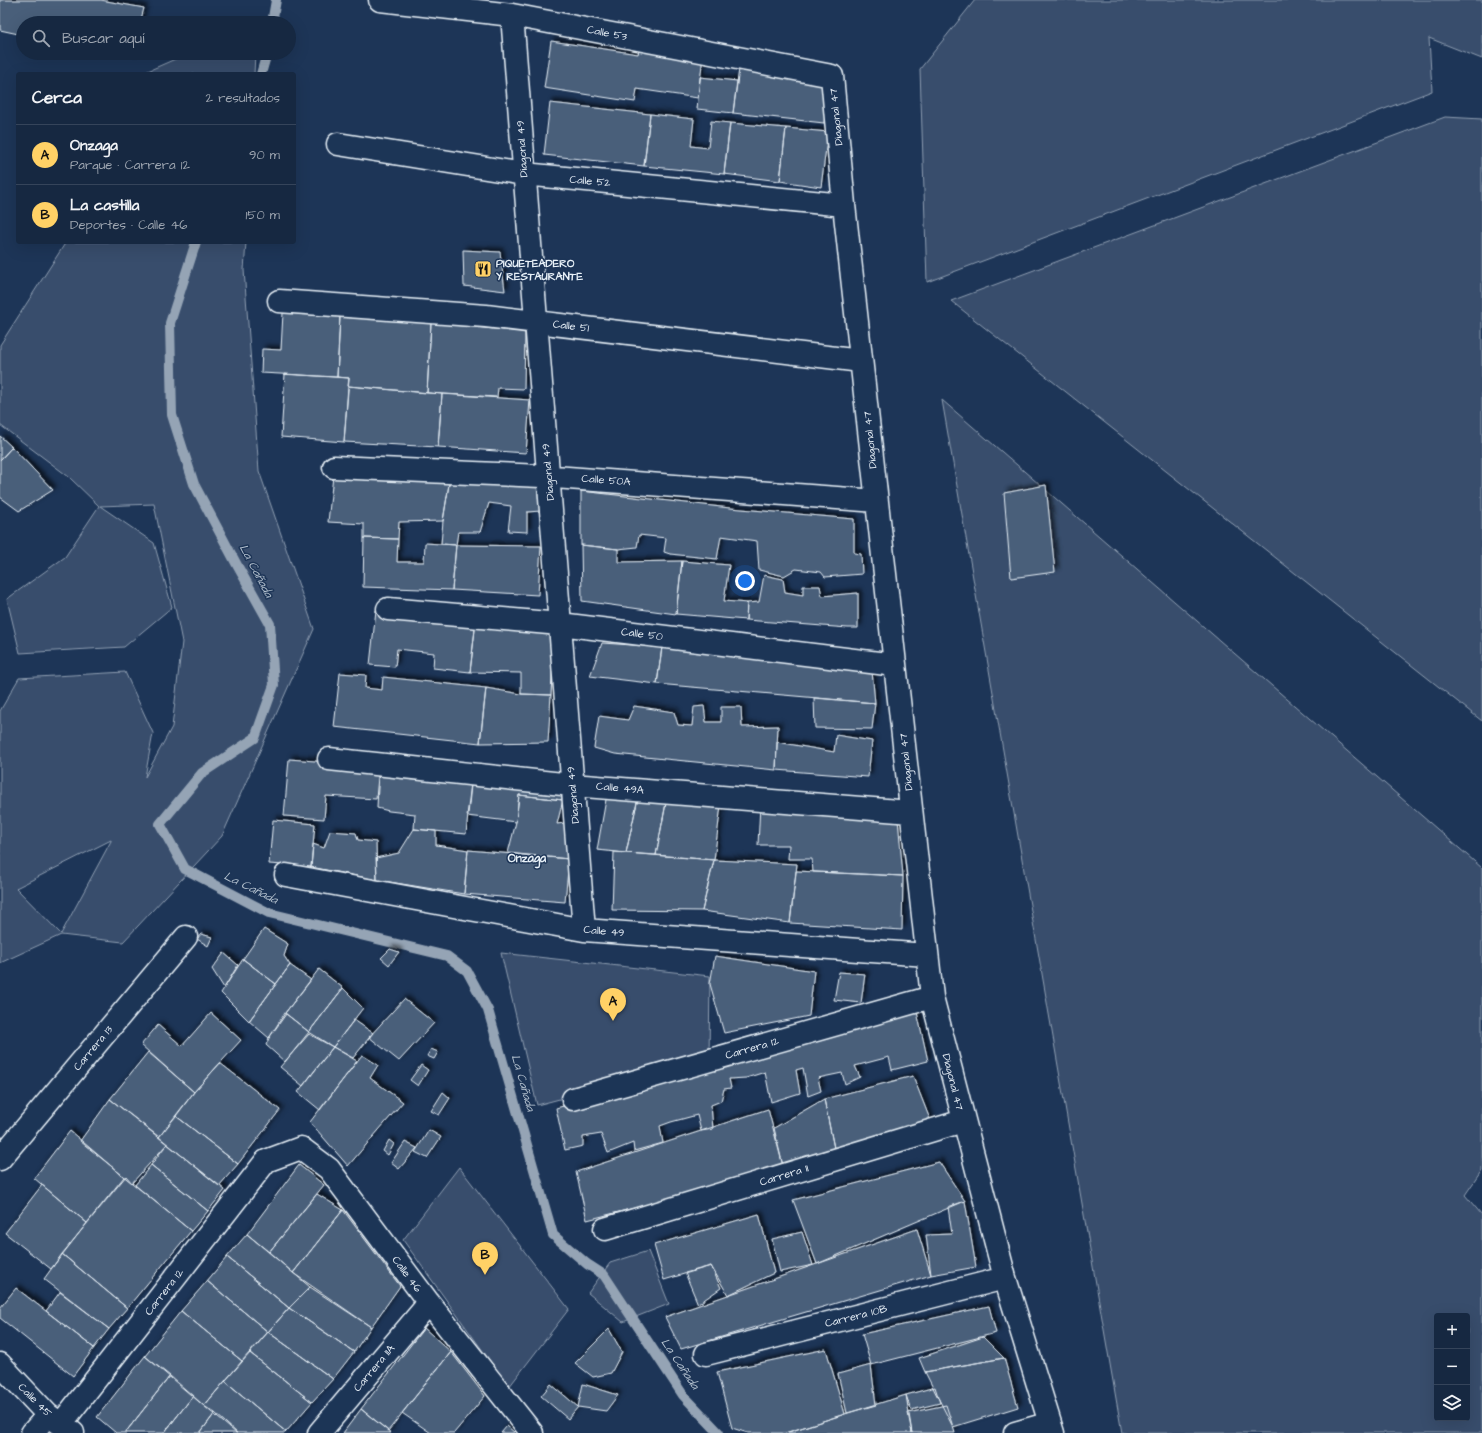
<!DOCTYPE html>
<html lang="es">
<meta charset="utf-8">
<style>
:root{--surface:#162841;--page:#1f3048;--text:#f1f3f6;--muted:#9ea6b1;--line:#35445a;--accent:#ffd166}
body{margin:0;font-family:"Architects Daughter",sans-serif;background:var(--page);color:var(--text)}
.controls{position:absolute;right:12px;bottom:12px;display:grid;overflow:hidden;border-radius:4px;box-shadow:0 4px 16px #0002}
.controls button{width:36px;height:36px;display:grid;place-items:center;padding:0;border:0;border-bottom:1px solid var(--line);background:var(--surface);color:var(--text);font:20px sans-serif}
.you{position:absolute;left:745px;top:581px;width:14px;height:14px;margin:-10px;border:3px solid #fff;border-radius:50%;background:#1a73e8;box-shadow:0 0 0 6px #1a73e833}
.badge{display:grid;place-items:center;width:26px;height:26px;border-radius:50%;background:var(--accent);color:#111;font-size:13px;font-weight:700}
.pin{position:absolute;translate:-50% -33px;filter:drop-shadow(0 1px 2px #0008)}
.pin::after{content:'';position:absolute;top:21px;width:14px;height:12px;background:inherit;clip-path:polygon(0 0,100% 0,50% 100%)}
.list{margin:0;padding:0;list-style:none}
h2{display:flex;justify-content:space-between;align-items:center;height:52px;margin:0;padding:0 16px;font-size:17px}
h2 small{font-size:13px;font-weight:400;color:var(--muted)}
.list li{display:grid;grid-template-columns:26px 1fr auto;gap:12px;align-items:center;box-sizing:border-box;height:60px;padding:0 16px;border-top:1px solid var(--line)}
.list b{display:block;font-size:15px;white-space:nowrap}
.list p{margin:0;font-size:13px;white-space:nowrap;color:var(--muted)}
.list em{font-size:13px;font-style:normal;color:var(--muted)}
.icon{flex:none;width:22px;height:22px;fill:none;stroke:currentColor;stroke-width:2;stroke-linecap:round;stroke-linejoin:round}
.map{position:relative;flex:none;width:1482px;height:1433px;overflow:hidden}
.search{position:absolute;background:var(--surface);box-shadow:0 4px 16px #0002;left:16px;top:16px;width:280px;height:44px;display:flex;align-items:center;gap:10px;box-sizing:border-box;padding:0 14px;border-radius:22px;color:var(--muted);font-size:15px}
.panel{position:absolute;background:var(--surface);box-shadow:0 4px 16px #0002;left:16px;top:72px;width:280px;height:172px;border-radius:4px}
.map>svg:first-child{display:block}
.green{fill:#374d6c;stroke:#909fb2;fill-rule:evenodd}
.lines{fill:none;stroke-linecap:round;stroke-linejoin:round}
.stream{stroke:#95a4b5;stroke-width:10}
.building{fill:#495e7a;stroke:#e8f1f8;filter:url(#shadow)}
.minor-casing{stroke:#e8f1f8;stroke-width:25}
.minor{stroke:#1d3557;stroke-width:22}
.labels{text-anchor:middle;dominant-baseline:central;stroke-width:3;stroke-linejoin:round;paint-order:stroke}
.street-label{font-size:11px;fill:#e8f1f8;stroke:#1d3557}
.poi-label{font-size:11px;font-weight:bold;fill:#e8f1f8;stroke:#1d3557;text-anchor:start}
.water-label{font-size:12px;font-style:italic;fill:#b7c4d1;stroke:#1d3557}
.neighbourhood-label{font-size:12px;font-weight:bold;fill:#e8f1f8;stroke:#1d3557}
</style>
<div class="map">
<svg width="1482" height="1433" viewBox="0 0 1482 1433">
<defs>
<filter id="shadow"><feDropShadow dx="3.5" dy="-3.5" stdDeviation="2" flood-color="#0009"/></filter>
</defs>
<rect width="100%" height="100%" fill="#1d3557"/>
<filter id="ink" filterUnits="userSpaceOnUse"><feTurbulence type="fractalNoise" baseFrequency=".025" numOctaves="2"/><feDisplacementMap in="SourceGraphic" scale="8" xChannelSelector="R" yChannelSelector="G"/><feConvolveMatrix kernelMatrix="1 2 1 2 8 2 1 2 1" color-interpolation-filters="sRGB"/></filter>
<g filter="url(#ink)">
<!-- green -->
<path class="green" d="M975,0H1482V59L1429,38L1432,91L927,282L920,69Z
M189,53H255L254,74H141Z
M1445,117L1482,119V721L951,301Z
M66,242H246L244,270L259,471L314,629L222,836L123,942L61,935L0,963V711L19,678L125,672L153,733L145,777L172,727L182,642L154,504L100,506L154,543L172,607L124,647L20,653L7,599L65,557L99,506L69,477L0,425V345ZM111,840V841L61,934L16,888Z
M942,400L1482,868V1170L1465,1195L1482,1215V1433H1122ZM1437,1316H1467V1418H1437Z
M501,953L710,976L709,1059L537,1105Z
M459,1167L569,1309L509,1387L403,1240Z
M648,1251L669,1304L623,1322L588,1293L610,1263Z"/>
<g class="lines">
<!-- stream -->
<path class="stream" d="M272,23L276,0
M261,74L267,53
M196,242L170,323L172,415L194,484L237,565L270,624L274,685L255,738L202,773L160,824L185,869L269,913L447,956L467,971L488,1010L553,1235L587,1264L604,1275L683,1395L719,1433"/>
</g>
<!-- building -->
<path class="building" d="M0,0H101L144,8L140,23H23V35L0,30Z
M551,41L638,54L640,47L703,56L698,98L637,89L635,102L544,88Z
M111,53H133L132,57Z
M739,69L829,80L824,123L733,113Z
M700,77L737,81L733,113L697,109Z
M550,103L650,114L644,166L544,155Z
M650,114L694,119L691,146L708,148L711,121L730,123L724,174L644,166Z
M730,123L786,128L780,181L724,174Z
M786,128L828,132L821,187L780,181Z
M463,250L500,252L505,291L464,286Z
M283,313L340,316L337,377L261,373L262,349L281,350Z
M340,316L431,323L427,393L348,386L349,378L337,377Z
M431,323L525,332L524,389L498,388L497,397L427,393Z
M285,374L349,378L344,442L281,437Z
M348,386L442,394L438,447L344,442Z
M442,394L530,400L526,453L438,447Z
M0,436L12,447L0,460Z
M12,447L53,490L19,511L0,497V460Z
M334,467L451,472L443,521L399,522L398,539L364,538V524L328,522Z
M451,472L541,476V511L527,512V532L508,531L511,506L489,503L480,532H458L456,545L441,544L443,521Z
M1046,485L1055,572L1011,578L1004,493Z
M581,491L730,508L854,519V553L861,554L862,574L825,577L821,572L796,569L784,576L759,570L757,541L721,536L717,559L670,554L664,552L666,538L639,535L637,547L618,549L581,545Z
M364,538L398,539L397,562H424L425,543L456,545L452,590L363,587Z
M456,545L541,546L538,595L452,590Z
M581,545L618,549V562L682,561L676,614L582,601Z
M682,561L729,565L724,601L747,603L746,620L676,614Z
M764,575L783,579L785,592L803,595V586H820L822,596L858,593V628H848L746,620L747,603L759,602Z
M376,610L476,621L470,672L433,668L434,653L397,649L395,667L370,665Z
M476,621L554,631L551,695L521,694V673L470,672Z
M602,643L662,647L657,684L590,676Z
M662,647L872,671L875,703L657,684Z
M340,673L366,675L365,688L382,690L383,677L486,688L480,743L334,727Z
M486,688L521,694L551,695L548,742L480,743Z
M814,698L875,703L872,729L815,728Z
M634,706L674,712L678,725L692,726L694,707L704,706L706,722H721V707H741L742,727L778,726L776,770L615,754L594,748L599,716L628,720Z
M836,735L872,741L868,777L776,770L777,742L834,752Z
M289,759L379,766L376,799L326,796L324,819L284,816Z
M379,766L472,775L466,834L414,829L415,814L389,811L377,808Z
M472,775L565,786L563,800L519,795L516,822L467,816Z
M607,794L638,798L626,853L597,850Z
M519,795L563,800L557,824L572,822L569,859L508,853L516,822Z
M638,798H667L656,855L626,853Z
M667,798L721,805L714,860L656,855Z
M760,805L898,819L903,876L813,872L812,859H788L789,845H758Z
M273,820L315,824L311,867L269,864Z
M414,829L436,831V845L468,850L464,894L377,880L376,858L399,853Z
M330,831L356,833L358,840L376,842L377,880L311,867L313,844L324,848Z
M468,850L569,859L565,902L464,894Z
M614,852L714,860L702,911L612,910Z
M714,860L797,864L790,923L702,911Z
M796,871L903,876L902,930L790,923Z
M264,929L288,944L284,956L290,965L276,984L243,959Z
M201,934L212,937L208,946L197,939Z
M390,949L399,952L389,965L381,958Z
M224,953L238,965L224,988L212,969Z
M715,956L814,971L809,1016L724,1033L710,984Z
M243,959L276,984L249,1021L221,993Z
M290,965L311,980L285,1013L269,1038L249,1021Z
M319,969L343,988L309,1032L285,1013Z
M839,972L865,974L861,1003L834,1000Z
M343,988L363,1008L333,1047L309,1032Z
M404,999L434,1023L399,1061L369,1037Z
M917,1012L928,1061L892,1070L889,1057L855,1066L860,1077L845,1084L842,1073L818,1078L821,1091L808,1096L803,1068L796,1070L800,1093L771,1102L765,1072L746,1078L729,1079L731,1088L724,1089L721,1101L711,1105L713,1129L701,1131L697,1115L671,1122L660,1126L663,1143L634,1151L633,1143L608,1153L601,1134L583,1137V1146L565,1150L556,1108Z
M211,1013L241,1040L194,1092L141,1045L158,1025L182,1046Z
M286,1014L309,1032L285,1062L266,1045L269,1038Z
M354,1020L373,1033L353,1058L333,1047Z
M309,1034L333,1047L303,1086L280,1067Z
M333,1047L357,1061L320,1110L298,1092Z
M431,1049L438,1052L434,1059L427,1056Z
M148,1052L194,1092L159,1137L110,1099Z
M362,1055L378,1065L370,1078L403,1102L348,1166L310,1122Z
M220,1063L280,1110L238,1164L176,1116L194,1092Z
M421,1065L428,1070L418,1086L410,1080Z
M913,1076L931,1122L835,1153L824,1099Z
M443,1092L450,1098L439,1115L431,1111Z
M110,1099L167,1144L132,1183L80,1141Z
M824,1099L835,1153L784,1170L774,1128Z
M768,1109L784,1170L587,1220L576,1172Z
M176,1116L238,1164L219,1186L159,1137Z
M429,1130L441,1137L427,1158L415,1152Z
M70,1131L124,1177L87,1223L34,1178Z
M389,1140L394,1144L388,1155L383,1151Z
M405,1142L417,1148L399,1169L391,1163Z
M167,1144L225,1190L208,1211L151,1165Z
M939,1162L965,1201L817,1264L793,1200Z
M151,1165L208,1211L191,1231L135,1185Z
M299,1165L324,1185L269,1252L247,1234Z
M126,1176L132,1183L191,1231L127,1308L62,1254Z
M42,1185L87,1223L51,1269L5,1233Z
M317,1194L343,1210L293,1273L269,1252Z
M965,1201L976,1267L931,1275L926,1235L952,1234L948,1207Z
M343,1210L400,1286L371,1327L293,1273Z
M759,1214L774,1273L728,1295L711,1266L664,1280L654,1245Z
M917,1229L931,1275L681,1349L665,1317Z
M802,1232L813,1265L780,1272L772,1239Z
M247,1234L310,1287L289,1308L227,1257Z
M62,1254L127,1308L109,1329L44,1279Z
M227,1257L289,1308L268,1332L207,1281Z
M711,1266L721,1288L698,1304L685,1273Z
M207,1281L268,1332L242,1361L181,1311Z
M310,1287L371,1327L354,1352L289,1308Z
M16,1288L94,1348L73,1376L0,1318V1308Z
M60,1292L109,1329L94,1348L46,1311Z
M989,1306L996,1333L871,1365L862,1334Z
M289,1308L354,1352L333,1379L268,1332Z
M181,1311L242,1361L204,1406L145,1356Z
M424,1328L451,1352L388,1431L361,1409Z
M609,1329L622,1352L611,1373L593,1377L575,1363Z
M268,1332L333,1379L312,1402L250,1353Z
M983,1337L1004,1358L925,1372L919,1358Z
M826,1349L845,1414L785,1433H748L732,1428L717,1372Z
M451,1352L485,1396L454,1433H431L402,1413Z
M250,1353L312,1402L286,1432L225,1381Z
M145,1356L170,1376L125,1433H116L97,1417Z
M1004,1358L1018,1407L953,1427L925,1372Z
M871,1365L876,1405L847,1413L838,1374Z
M170,1376L193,1396L164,1433H125Z
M225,1381L286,1432L285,1433H236L204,1406Z
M551,1384L578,1407L568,1419L541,1396Z
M583,1384L618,1395L606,1411L578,1407Z
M935,1387L940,1403L911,1410L906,1395Z
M906,1395L912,1433H785L845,1414Z
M193,1396L204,1406L215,1413L200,1433H164Z
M946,1405L955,1433H912L908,1413Z
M361,1409L391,1433H343Z
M215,1413L237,1433H200Z
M507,1426L515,1433H501Z"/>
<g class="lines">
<!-- minor casing -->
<g class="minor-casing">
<path id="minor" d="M380,0L512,15L832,76L844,205L932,997L1005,1278L1053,1433
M512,15L584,930
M338,144L524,174L844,205
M279,301L486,316L861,361
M334,467L541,476L877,501
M388,609L560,624L895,665
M329,759L572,785L911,812
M286,875L584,930L927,955
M573,1099L932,997
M0,1159L186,937
M605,1229L963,1121
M706,1354L1005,1278
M0,1364L48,1415L73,1433
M61,1424L266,1161L301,1148L329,1169L429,1303L532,1433
M32,1433L48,1415
M319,1433L429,1303
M1015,1433L1050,1423"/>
</g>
<!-- minor -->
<use href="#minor" class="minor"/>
</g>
</g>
<!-- icons -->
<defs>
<g id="restaurant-square" transform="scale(0.9)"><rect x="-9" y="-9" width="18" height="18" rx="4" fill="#ffd166" stroke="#1d3557"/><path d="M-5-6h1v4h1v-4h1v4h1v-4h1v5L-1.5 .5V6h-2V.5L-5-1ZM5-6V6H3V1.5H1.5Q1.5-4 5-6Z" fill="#111"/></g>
</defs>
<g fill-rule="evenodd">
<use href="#restaurant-square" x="483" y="269"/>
</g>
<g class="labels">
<!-- street labels -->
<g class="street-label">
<text transform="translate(607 33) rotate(11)">Calle 53</text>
<text transform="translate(836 117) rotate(-96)">Diagonal 47</text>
<text transform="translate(522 149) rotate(-94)">Diagonal 49</text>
<text transform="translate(590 181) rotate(5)">Calle 52</text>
<text transform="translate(571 326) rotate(7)">Calle 51</text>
<text transform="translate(870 440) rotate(-96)">Diagonal 47</text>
<text transform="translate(548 472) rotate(-95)">Diagonal 49</text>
<text transform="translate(606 480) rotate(4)">Calle 50A</text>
<text transform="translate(642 634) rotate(7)">Calle 50</text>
<text transform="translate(906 762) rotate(-96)">Diagonal 47</text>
<text transform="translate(620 788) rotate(5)">Calle 49A</text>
<text transform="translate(573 795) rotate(-95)">Diagonal 49</text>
<text transform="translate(604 931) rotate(5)">Calle 49</text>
<text transform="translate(93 1048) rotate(-50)">Carrera 13</text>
<text transform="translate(752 1048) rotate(-16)">Carrera 12</text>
<text transform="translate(953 1082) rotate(76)">Diagonal 47</text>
<text transform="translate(784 1175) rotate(-17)">Carrera 11</text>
<text transform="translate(407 1274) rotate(53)">Calle 46</text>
<text transform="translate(164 1292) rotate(-52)">Carrera 12</text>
<text transform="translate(856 1316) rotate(-14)">Carrera 10B</text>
<text transform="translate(374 1368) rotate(-50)">Carrera 11A</text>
<text transform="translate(35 1400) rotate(45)">Calle 45</text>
</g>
<!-- poi labels -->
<g class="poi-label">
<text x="496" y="263">PIQUETEADERO<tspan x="496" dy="13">Y RESTAURANTE</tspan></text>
</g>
<!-- water labels -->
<g class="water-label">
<text transform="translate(256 571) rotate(62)">La Cañada</text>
<text transform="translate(251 888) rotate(26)">La Cañada</text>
<text transform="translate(523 1083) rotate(74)">La Cañada</text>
<text transform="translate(680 1364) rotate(56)">La Cañada</text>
</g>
<!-- neighbourhood labels -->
<g class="neighbourhood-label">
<text x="527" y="858">Onzaga</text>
</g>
</g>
</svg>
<div class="controls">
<button>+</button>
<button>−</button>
<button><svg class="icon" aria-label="layers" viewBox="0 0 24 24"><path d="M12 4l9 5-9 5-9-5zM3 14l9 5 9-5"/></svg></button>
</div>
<div class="you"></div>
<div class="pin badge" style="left:613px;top:1021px">A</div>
<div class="pin badge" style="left:485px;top:1275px">B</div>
<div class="search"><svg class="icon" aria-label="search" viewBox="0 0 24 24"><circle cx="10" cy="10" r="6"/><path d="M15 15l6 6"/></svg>Buscar aquí</div>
<section class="panel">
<h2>Cerca<small>2 resultados</small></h2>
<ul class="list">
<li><span class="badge">A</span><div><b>Onzaga</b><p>Parque · Carrera 12</p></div><em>90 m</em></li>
<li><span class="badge">B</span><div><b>La castilla</b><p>Deportes · Calle 46</p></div><em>150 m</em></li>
</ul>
</section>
</div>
